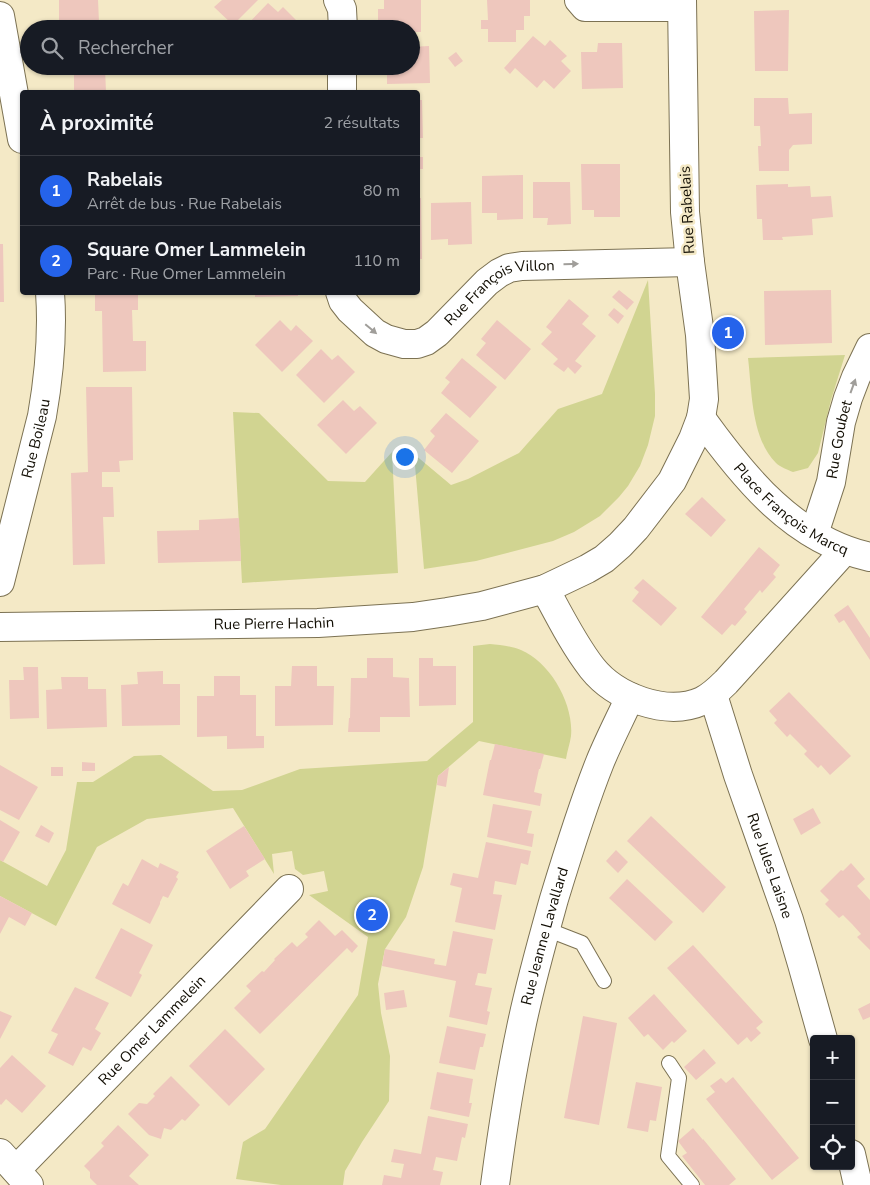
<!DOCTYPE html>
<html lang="fr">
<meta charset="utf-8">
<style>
:root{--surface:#171b24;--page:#242831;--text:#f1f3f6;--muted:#9ea1a6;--line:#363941;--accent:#2563eb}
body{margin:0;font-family:"Nunito Sans",sans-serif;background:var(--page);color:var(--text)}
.controls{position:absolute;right:15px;bottom:15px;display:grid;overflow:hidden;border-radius:5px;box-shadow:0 1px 4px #0004}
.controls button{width:45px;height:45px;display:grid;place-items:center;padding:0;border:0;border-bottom:1px solid var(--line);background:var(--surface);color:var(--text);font:25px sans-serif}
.you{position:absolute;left:404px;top:456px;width:18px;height:18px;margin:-12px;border:4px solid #fff;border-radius:50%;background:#1a73e8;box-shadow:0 0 0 8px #1a73e833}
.badge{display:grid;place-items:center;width:32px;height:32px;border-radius:50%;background:var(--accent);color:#fff;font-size:16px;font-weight:700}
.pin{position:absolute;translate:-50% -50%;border:2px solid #fff;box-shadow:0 1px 5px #0006}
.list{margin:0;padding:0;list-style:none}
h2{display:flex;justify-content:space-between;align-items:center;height:65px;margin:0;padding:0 20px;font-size:21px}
h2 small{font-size:16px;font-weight:400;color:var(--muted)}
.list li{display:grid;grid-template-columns:32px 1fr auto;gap:15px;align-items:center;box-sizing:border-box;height:70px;padding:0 20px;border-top:1px solid var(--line)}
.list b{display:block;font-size:19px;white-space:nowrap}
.list p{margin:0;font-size:16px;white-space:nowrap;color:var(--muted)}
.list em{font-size:16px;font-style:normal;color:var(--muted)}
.icon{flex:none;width:28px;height:28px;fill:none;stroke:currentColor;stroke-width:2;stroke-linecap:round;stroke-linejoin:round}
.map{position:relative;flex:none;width:870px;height:1185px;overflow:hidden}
.search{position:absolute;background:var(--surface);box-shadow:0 1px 4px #0004;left:20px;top:20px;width:400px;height:55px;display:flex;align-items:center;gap:12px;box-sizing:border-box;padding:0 18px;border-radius:28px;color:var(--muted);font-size:19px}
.panel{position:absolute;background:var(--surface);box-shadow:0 1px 4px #0004;left:20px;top:90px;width:400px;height:205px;border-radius:5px}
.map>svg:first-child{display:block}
.green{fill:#d1d491}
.building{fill:#eec7bd}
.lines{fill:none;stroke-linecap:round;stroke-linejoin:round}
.lane-casing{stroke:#7c7253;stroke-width:16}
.street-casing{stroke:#7c7253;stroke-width:30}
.lane{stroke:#fff;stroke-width:14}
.street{stroke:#fff;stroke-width:28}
.oneway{fill:#a09e9a}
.labels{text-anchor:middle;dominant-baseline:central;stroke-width:5;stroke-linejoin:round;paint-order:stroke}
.street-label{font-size:15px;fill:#110d03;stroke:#f4e9c6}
</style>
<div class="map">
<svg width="870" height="1185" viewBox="0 0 870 1185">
<rect width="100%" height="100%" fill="#f4e9c6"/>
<!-- green -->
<path class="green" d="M648,280L655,394V416L648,445L640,466L628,486L619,497L600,516L574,532L553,541L476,561L424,569L414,454L451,485L468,479L519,453L558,409L602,394Z
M845,355L831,400L818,453L808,468L793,472C788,470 780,467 776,463C751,438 752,391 748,358Z
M233,412L259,413L328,481L365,482L392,452L398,573L242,583Z
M490,644C500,645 511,646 521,650C550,662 574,704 571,736C570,744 567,751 566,759L479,741L438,776L423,867L406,917L385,949L378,984L381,1013L390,1056L389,1101L362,1142L345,1171L343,1185H281L236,1179L243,1142L265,1129L358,995L368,937L309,895L328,891L324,871L303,875L295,869L292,851L272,854L274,874L233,808L147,819L97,847L56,926L0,896V860L47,886L66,850L77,782H93L134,756L161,755L213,791L242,790L300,769L427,761L473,722V646Z"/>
<!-- building -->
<path class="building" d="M59,0H98L99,22H103V29H59Z
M222,0H258L233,25L214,7Z
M384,0H421V32H411V29H378V9H384Z
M487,0H530V16H524V30H516V42H488V29H481V20H488Z
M268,3L278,12L283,7L303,27L302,29H243Z
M789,10L788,71H755L754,11Z
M533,36L545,46L550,40L567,56L561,61L571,71L554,89L544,80L537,88L515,68L510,74L504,68Z
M598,43H622L623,88L582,89L581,52H597Z
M429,46L430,83L387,84V66H411V47Z
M456,52L463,61L455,67L448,58Z
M74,68H105L106,92H74Z
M754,98H788L789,114L812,113V144L793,145L789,150V171H759L758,146H761L760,126H754Z
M418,100H422L423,138H418Z
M418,157H423V169H418Z
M581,164H620V217H594V210H582Z
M523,175V219L497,220V213H482V176Z
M533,182H570L571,224L547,225L548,218H533Z
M788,184V187L810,186L811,197L831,196L833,217L812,219L813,235L782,237L783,240H763L762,219H757L756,185Z
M418,198H421L422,259H418Z
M471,202L472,244L448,245V239L431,240V203Z
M0,244H3L4,302H0Z
M619,290L634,302L627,310L612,297Z
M831,290L832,343L765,345L764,291Z
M95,292H138V310H132L133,341H146V371L103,372L102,311H95Z
M255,292H298V296L255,297Z
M569,299L589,316L582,324L596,336L575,361L582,366L575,374L568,367L564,372L553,364L558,359L541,344L552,332L546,327Z
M614,308L624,316L618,324L608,315Z
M280,320L291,331L296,325L313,341L282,372L255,345Z
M497,320L531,349L505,380L476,355L486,343L481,339Z
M321,349L332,360L338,355L355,372L324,403L296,375Z
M462,358L497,387L470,418L441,393L450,382L445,378Z
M86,387H132L133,460L119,461L120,472H102V487H113L114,517H103L105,564L73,565L71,473L88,472Z
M343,400L354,411L360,406L377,423L346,454L317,425Z
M446,413L479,441L452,473L424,450L435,436L430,431Z
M702,497L726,520L711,537L685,514Z
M239,518L241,561L158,563L157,531L199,530V520Z
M759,547L780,565L773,574L776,577L762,593L760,590L744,609L747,612L735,626L732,624L722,635L701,617Z
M643,579L677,608L661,626L632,601L639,592L634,588Z
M848,605L870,638V660L844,620L839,623L834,615Z
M367,658H393V677L409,678L410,717H380V732H348L349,718H350L351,678H367Z
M419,658H433V666H456V705L419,706Z
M292,666H317V686H334L333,725L275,726V686H291Z
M23,667H38L39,718L10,719L9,680H24Z
M163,671V684H180V725L122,726L121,685L138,684L137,672Z
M214,676H240V695H256V736H264V748L227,749V736L197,737V696H214Z
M61,677H88V689H106L107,727L47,729L46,690L62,689Z
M789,692L851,756L830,775L821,765L818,768L804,754L807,751L790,734L787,737L774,723L777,720L769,711Z
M495,744L544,754L540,769H539L534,792L542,794L540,806L483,795L490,760H491Z
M82,762L95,763V771H82Z
M0,765L38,787L19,820L0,810Z
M51,767H63V776H51Z
M449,767L446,787L437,785L438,776Z
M493,804L532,811L527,833L534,834L532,847L487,837Z
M813,808L821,823L801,835L793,819Z
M651,816L726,887L703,913L627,841Z
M0,820L20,832L3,862L0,860Z
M41,825L54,833L49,843L35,836Z
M244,826L265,859L246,871L249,876L230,889L206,851Z
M486,842L531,851L528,865L521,863L516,885L495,881L493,894L502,895L495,930L455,922L462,888L450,885L453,873L478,878Z
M616,850L628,862L618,873L606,861Z
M142,859L158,868L160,863L179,872L176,877L178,879L168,898L163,896L160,902V904L150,924L112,904L123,883L128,886Z
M851,863L865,879L857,886L870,900V950L857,937L861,934L852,924L843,915L839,918L825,904L829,900L820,891L841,870L843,871Z
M627,879L673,922L655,941L609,898Z
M0,896L32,913L25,926L9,917L0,934Z
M319,920L335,936L342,930L358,946L352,953L347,948L260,1034L234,1008L251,991L246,986L262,971L264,972L275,960L274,959L292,942L297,947L308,937L305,934Z
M121,928L153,945L139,973L142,975L131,997L95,978Z
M453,931L493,939L486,974L478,973L475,985L492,988L487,1011L490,1012L487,1025L449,1017L456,981L382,966L385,949L435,959L434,964L446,966Z
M693,945L763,1022L756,1028L761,1033L751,1042L747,1037L738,1045L667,968Z
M75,987L109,1003L95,1029L101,1033L91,1051L83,1047L73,1066L48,1053L58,1034L51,1031Z
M404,990L407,1007L386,1010L384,993Z
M654,994L687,1031L674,1043L672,1041L663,1050L648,1034L644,1037L628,1018Z
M870,1003V1017L863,1020L858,1009Z
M0,1011L12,1016L0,1039Z
M583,1016L617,1023L599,1125L564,1118Z
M447,1026L486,1034L483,1047H480L475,1070L439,1063Z
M225,1029L265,1069L229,1106L189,1066Z
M704,1049L716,1063L696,1080L684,1067Z
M12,1055L46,1086L22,1113L6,1099L1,1105L0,1104V1068Z
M437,1072L473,1079L469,1103H472L469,1117L430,1109Z
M171,1076L200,1105L185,1121L182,1119L171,1130L164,1128L161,1139L149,1135L128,1114L139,1103L147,1104L155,1096L153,1094Z
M733,1077L799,1158L772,1180L706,1099L715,1092L710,1086L721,1078L726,1083Z
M636,1082L662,1087L656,1121L650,1120L648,1132L627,1128Z
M428,1116L468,1124L465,1138L462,1137L457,1161L436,1157L433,1170L443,1172L440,1185H382L384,1175L401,1178L404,1164L391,1162L394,1149L421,1154Z
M118,1125L149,1155L129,1176L139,1185H97L90,1178V1172L84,1166L104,1146L101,1143Z
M693,1128L703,1140V1139L736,1179L729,1185H705L682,1156L687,1153L678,1141Z"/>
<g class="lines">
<!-- lane casing -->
<g class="lane-casing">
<path id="lane" d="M546,929L582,943L604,981
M669,1063L679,1078L668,1156L692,1185"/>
</g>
<!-- street casing -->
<g class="street-casing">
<g id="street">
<path d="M338,0L342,9L343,29"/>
<path d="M579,0L585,7H682"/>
<path d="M0,16L22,139"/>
<path d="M342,92V66"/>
<path id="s1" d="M340,292L343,301L350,310L375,333L386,339L404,344H417L426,341L437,333L487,282L499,273L509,268L522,266L690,262"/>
<path id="s2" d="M701,418C744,478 794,540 870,557"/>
<path id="s3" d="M814,534L831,482L841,422L848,398L856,377L870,348"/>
<path id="s4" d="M0,582L42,416C49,376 53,334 50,292"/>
<path d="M545,589C559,615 574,645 592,668C615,697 666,717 702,701C712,696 719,689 726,682L845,550"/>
<path id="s5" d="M0,627L318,623L413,617L447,612L482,606L545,589L587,569L604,559L620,545L636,528L672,481L693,439L701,418L704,399L700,335L690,262L685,212L682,0"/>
<path id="s6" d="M713,695L738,775L789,920L802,964L823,1039"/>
<path d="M0,1153L29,1185"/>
<path d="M851,1154L858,1185"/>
<path id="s7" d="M16,1170L289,889"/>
<path id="s8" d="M495,1185C502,1132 510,1080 521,1028C530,984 542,942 554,899C568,853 582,807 600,762C609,740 620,719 630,697"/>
</g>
</g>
<!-- lane -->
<use href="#lane" class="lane"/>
<!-- street -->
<use href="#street" class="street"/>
</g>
<!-- one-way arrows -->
<defs><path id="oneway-solid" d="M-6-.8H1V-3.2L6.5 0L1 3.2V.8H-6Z" transform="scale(1.25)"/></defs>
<g class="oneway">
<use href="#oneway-solid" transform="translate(571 264) rotate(-1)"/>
<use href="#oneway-solid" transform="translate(371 329) rotate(40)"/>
<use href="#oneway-solid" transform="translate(853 386) rotate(-70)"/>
</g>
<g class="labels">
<!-- street labels -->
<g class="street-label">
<text transform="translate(687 210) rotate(-93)">Rue Rabelais</text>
<text stroke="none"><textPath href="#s1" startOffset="201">Rue François Villon</textPath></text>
<text stroke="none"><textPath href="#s4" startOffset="148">Rue Boileau</textPath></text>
<text stroke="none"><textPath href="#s3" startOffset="98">Rue Goubet</textPath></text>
<text stroke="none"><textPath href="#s2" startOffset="130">Place François Marcq</textPath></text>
<text stroke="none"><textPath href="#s5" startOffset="274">Rue Pierre Hachin</textPath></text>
<text stroke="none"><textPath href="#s6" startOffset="180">Rue Jules Laisne</textPath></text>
<text stroke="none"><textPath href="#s8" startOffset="254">Rue Jeanne Lavallard</textPath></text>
<text stroke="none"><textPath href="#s7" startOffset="195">Rue Omer Lammelein</textPath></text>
</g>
</g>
</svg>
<div class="controls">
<button>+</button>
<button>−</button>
<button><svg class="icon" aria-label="locate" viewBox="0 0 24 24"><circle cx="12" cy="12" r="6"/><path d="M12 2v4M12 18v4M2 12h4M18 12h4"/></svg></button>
</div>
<div class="you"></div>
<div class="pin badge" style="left:728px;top:333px">1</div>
<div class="pin badge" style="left:372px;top:915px">2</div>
<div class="search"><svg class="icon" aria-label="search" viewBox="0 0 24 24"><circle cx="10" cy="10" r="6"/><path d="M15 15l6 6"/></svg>Rechercher</div>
<section class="panel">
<h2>À proximité<small>2 résultats</small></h2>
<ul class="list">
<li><span class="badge">1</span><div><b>Rabelais</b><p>Arrêt de bus · Rue Rabelais</p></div><em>80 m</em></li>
<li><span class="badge">2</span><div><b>Square Omer Lammelein</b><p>Parc · Rue Omer Lammelein</p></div><em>110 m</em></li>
</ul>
</section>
</div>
